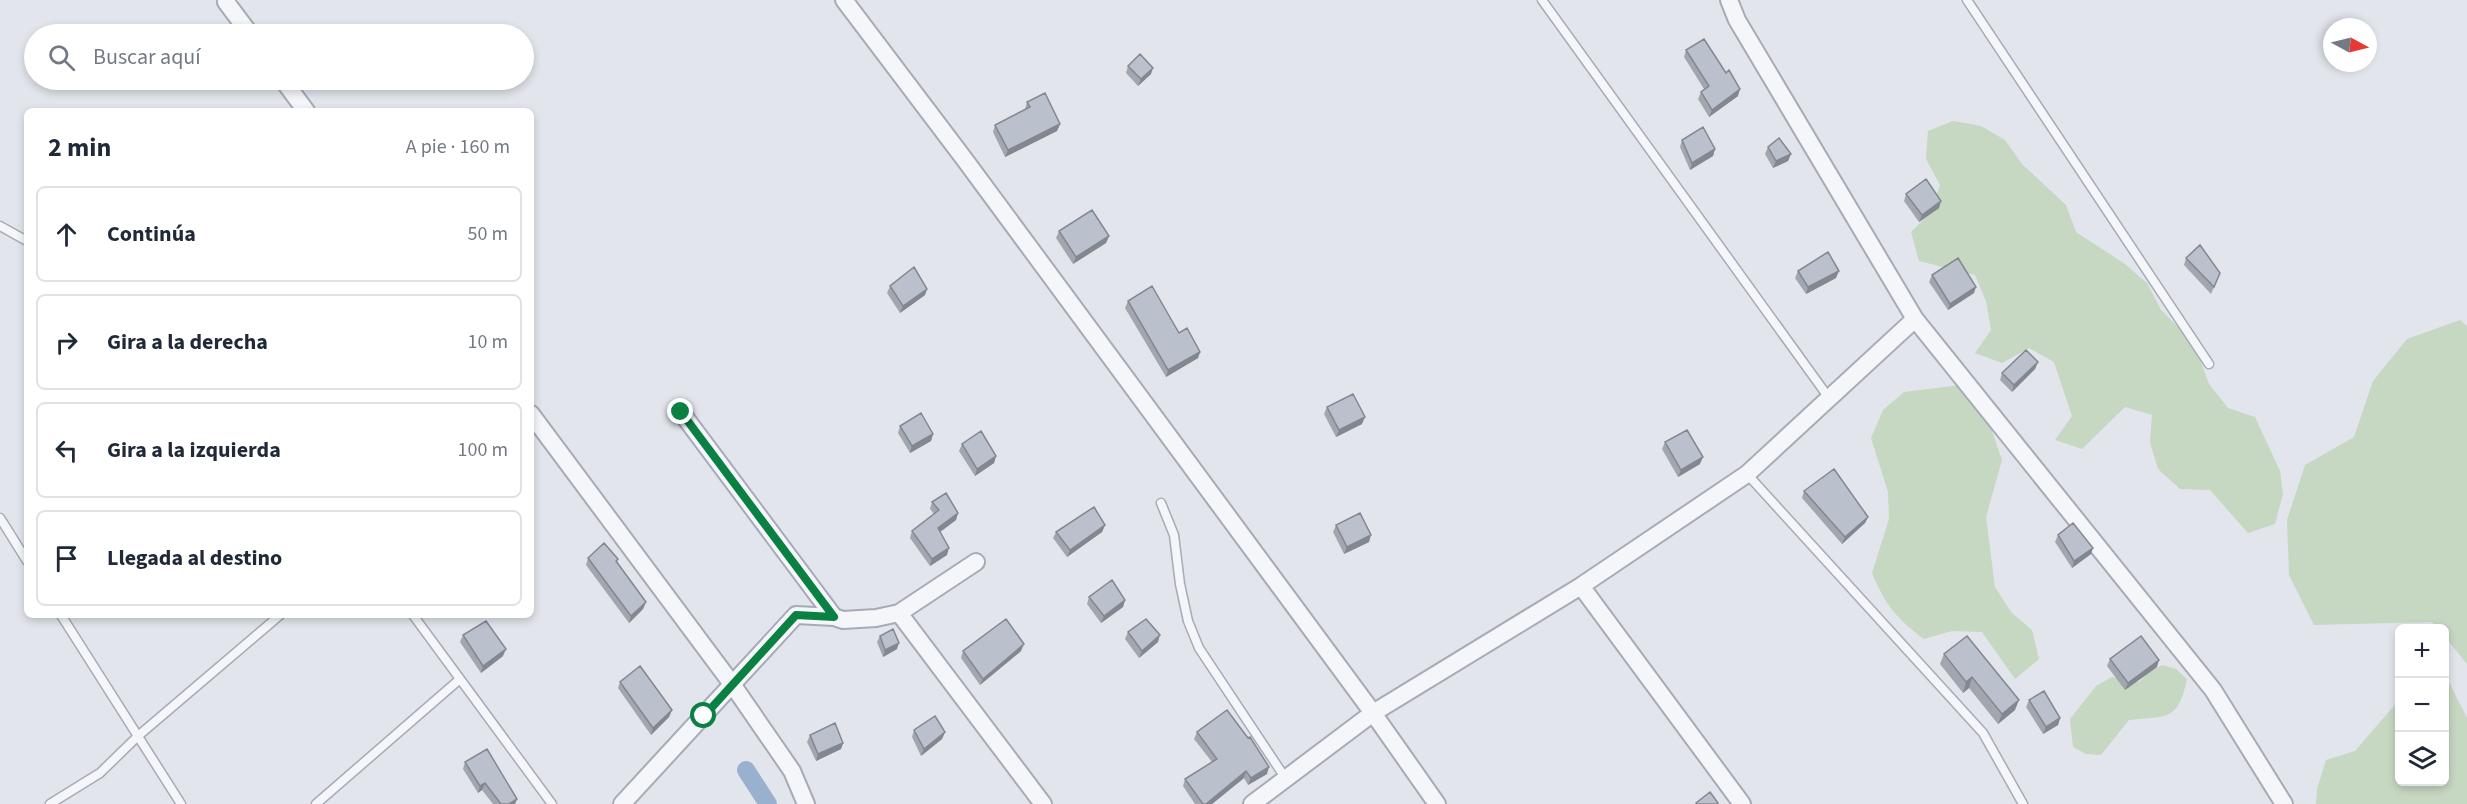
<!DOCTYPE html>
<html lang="es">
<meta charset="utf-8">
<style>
:root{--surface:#fff;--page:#f6f6f7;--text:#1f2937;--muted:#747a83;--line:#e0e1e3}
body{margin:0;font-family:"Source Sans 3",sans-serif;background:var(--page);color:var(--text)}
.controls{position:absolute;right:18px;bottom:18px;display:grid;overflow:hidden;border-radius:9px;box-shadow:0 3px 9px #0003}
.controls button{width:54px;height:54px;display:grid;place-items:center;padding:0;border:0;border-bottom:2px solid var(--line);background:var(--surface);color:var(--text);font:30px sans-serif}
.compass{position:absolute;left:2323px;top:18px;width:54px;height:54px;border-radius:50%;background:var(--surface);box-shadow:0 3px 9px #0003;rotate:97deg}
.stop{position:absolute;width:18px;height:18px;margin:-14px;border:4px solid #0b8043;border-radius:50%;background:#fff}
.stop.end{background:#0b8043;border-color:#fff;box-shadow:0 2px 6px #0008}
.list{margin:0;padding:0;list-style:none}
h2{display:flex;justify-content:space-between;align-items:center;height:78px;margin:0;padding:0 24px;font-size:26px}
h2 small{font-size:20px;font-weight:400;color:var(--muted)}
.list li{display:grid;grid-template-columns:39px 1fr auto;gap:18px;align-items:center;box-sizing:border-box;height:96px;margin:0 12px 12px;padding:0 12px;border:2px solid var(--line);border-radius:9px}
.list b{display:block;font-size:22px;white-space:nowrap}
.list em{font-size:20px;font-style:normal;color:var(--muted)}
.icon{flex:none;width:33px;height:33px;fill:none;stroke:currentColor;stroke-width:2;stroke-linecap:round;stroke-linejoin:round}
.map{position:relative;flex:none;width:2467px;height:804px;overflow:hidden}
.search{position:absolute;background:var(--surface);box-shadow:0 3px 9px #0003;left:24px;top:24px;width:510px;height:66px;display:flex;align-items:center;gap:15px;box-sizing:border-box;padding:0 21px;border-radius:33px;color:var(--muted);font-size:22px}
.panel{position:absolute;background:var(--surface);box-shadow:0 3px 9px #0003;left:24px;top:108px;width:510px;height:510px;border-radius:9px}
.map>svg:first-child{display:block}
.green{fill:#c6d7c2}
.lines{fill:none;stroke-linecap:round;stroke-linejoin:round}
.canal{stroke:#99b1cf;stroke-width:18}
.lane-casing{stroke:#a6abb7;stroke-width:11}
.street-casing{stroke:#a6abb7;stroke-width:20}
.lane{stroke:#f5f6f9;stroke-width:8}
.street{stroke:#f5f6f9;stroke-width:16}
.wall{fill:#a1a6af}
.shaded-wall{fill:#83878f}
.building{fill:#bbc1cc;stroke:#83878f;stroke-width:1.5}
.route{stroke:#0b8043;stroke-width:8}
</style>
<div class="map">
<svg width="2467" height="804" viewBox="0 0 2467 804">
<rect width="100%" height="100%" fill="#e2e5ec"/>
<!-- green -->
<path class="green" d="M1953,121L1981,126L2005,140L2022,164L2066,205L2076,232L2125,264L2147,283L2161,310L2182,331L2199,357L2209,384L2228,408L2255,417L2280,471L2283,494L2275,524L2248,533L2210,490L2180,489L2158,469L2150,442L2152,415L2125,407L2082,449L2055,440L2072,416L2054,362L2029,348L2002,363L1975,353L1991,330L1986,301L1975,275L1919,261L1911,232L1931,212L1940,185L1926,159L1928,131Z
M2460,320L2467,326V664L2445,637L2444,628H2437L2432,622L2314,625L2289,575L2287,520L2305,465L2354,437L2373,381L2407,339Z
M1961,385L1983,404L2002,460L1986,517L1995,587L2011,612L2032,630L2039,659L2015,679L1982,632L1952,631L1924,639C1896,618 1886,606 1872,573L1889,519L1888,492L1871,438L1883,410L1904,392Z
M2162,665L2176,669L2187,679C2178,721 2168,716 2129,720L2101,755L2086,754L2073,747L2070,719L2096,686L2112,677L2139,682L2149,672Z
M2445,682H2449L2467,718V804H2316L2317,789L2326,760L2355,751L2399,700L2400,782H2444Z"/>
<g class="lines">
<!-- canal -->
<path class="canal" d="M746,770L768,804"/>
<!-- lane casing -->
<g class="lane-casing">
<path id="lane" d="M1542,0L1829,398
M1967,0L2209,364
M0,226L27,241
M1747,474L1983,733L2023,804
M1161,503L1174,535L1180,584L1188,621L1199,648L1286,779
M0,518L27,561
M61,615L181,804
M413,615L552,804
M50,804L100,773L138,736L280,615
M316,804L460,679"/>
</g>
<!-- street casing -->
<g class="street-casing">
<path id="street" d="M227,0L226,2L250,34
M844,0L965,160L1373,713L1437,804
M1729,0L1737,20L1915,319L2213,690L2284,804
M283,80L306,111
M681,412L834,617L843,620L876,618L899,613L976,562
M531,414L732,684L792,771L806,804
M1581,586L1742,804
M899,613L1043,804
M622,804L796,615L834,617
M1252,804L1373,713L1581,586L1747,474L1915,319"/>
</g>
<!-- lane -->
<use href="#lane" class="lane"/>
<!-- street -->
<use href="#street" class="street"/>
</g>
<!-- wall -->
<path class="wall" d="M1686,50L1738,96L1709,117L1698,99L1701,92L1704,89L1684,57Z
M1128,66L1151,74L1138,86L1126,73Z
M1027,102L1060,124L1057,131L1005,157L993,132L995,125L1025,110V109Z
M1682,140L1715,149L1713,156L1690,170L1680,147Z
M1768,147L1791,154L1788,161L1773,168L1765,154Z
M1906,194L1939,208L1919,222L1904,201Z
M1059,231L1109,236L1106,243L1073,264L1056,238Z
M2186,258L2220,273L2211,294L2184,265Z
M1798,271L1836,278L1806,294L1795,278Z
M1932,275L1974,293L1948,310L1929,282Z
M890,286L927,289L925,295L900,313L887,293Z
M1128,301L1179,333L1200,352L1198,358L1166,377L1125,308Z
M2038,362L2035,369L2012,392L2000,380L2002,373Z
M1327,407L1362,424L1336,437L1324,414Z
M900,426L933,434L931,441L910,453L898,433Z
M1665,442L1700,464L1678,477L1662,449Z
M962,444L996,456L994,463L975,476L959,451Z
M1804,491L1868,517L1865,523L1842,544L1802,498Z
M932,502L958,513L956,520L940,532L947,555L930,566L910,538L912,531L934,514L930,509Z
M1105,525L1102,532L1067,557L1053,538L1056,532Z
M1336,525L1369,542L1344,554L1333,532Z
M2058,535L2091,554L2072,568L2055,542Z
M588,558L618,559L617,563L646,602L643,609L629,623L586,565Z
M1089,597L1125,600L1123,607L1101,623L1087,604Z
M1128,632L1158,642L1139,658L1125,639Z
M463,635L503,656L481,673L460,642Z
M880,636L897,649L883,657L877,642Z
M963,651H1021L980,685L961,658Z
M1944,654L2015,710L1998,724L1969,688L1963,693L1940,664Z
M2110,659L2157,667L2125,690L2107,666Z
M620,682L672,710L669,717L651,735L618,688Z
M2029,700L2060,718L2058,725L2043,734L2026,707Z
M914,730L945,732L942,739L921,756L912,737Z
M1197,732L1267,774L1248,785L1244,778L1212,804H1195L1183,786L1185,779L1212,762L1194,739Z
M810,735L843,743L841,749L816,761L807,742Z
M465,762L517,799L515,804H493L482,790L478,793L463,769Z"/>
<!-- shaded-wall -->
<path class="shaded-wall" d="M1153,68L1151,74L1138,86L1141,79Z
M1740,89L1738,96L1709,117L1712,110Z
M1060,124L1057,131L1005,157L1008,150Z
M1715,149L1713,156L1690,170L1692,163Z
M1791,154L1788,161L1773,168L1776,161Z
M1941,201L1939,208L1919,222L1922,215Z
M1109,236L1106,243L1073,264L1076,257Z
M1839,271L1836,278L1806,294L1808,287Z
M1976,287L1974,293L1948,310L1950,304Z
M927,289L925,295L900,313L903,306Z
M1200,352L1198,358L1166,377L1168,370Z
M2038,362L2035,369L2012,392L2014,385Z
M1365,417L1362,424L1336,437L1339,430Z
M933,434L931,441L910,453L912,446Z
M996,456L994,463L975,476L977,469Z
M1703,457L1700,464L1678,477L1681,470Z
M958,513L956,520L936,535L938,528Z
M1868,517L1865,523L1842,544L1845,537Z
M1105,525L1102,532L1067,557L1070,550Z
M1371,535L1369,542L1344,554L1347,547Z
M949,548L947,555L930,566L932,559Z
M2093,548L2091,554L2072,568L2074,561Z
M1125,600L1123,607L1101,623L1104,616Z
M646,602L643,609L629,623L631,616Z
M1160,635L1158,642L1139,658L1142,651Z
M899,643L897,649L883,657L885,650Z
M1024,644L1021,651L980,685L983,679Z
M506,649L503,656L481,673L483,666Z
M2159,660L2157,667L2125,690L2128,683Z
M1972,677L1969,688L1963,693L1966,682Z
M2019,700L2015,710L1998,724L2002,714Z
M672,710L669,717L651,735L653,728Z
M2060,718L2058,725L2043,734L2046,727Z
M945,732L942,739L921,756L924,749Z
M843,743L841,749L816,761L818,754Z
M1269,767L1267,774L1248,785L1251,778Z
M1246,771L1244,778L1212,804H1206Z
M485,783L482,790L478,793L480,786Z
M517,799L515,804H509Z"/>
<!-- building -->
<path class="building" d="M1704,39L1726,73L1729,70L1740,89L1712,110L1701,92L1709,86L1686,50Z
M1140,54L1153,68L1141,79L1128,66Z
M1045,93L1060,124L1008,150L995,125L1030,107L1027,102Z
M1703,127L1715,149L1692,163L1682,140Z
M1779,138L1791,154L1776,161L1768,147Z
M1926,179L1941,201L1922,215L1906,194Z
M1092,210L1109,236L1076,257L1059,231Z
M2200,245L2220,273L2214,287L2186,258Z
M1828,252L1839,271L1808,287L1798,271Z
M1958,258L1976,287L1950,304L1932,275Z
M914,267L927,289L903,306L890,286Z
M1152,286L1179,333L1187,328L1200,352L1168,370L1128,301Z
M2026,350L2038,362L2014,385L2002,373Z
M1353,394L1365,417L1339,430L1327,407Z
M921,413L933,434L912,446L900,426Z
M1687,430L1703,457L1681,470L1665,442Z
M981,431L996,456L977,469L962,444Z
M1834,469L1868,517L1845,537L1804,491Z
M946,493L958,513L938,528L949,548L932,559L912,531L939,510L932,502Z
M1094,507L1105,525L1070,550L1056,532Z
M1360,513L1371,535L1347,547L1336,525Z
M2073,523L2093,548L2074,561L2058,535Z
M604,543L618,559L616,561L646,602L631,616L588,558Z
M1112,580L1125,600L1104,616L1089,597Z
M1006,619L1024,644L983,679L963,651Z
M1146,619L1160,635L1142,651L1128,632Z
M486,621L506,649L483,666L463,635Z
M893,629L899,643L885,650L880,636Z
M1967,636L2019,700L2002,714L1972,677L1966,682L1944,654Z
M2141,636L2159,660L2128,683L2110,659Z
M640,666L672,710L653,728L620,682Z
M2044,691L2060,718L2046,727L2029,700Z
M1227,710L1248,738L1250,737L1269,767L1251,778L1246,771L1206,804H1203L1185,779L1217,759L1197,732Z
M935,716L945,732L924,749L914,730Z
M835,723L843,743L818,754L810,735Z
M487,749L517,799L509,804H501L485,783L480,786L465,762Z
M1710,792L1718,803L1717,804H1697L1696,803Z"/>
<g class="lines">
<!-- route -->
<path class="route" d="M681,412L834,617L796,615L704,716"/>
</g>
</svg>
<div class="controls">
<button>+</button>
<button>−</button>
<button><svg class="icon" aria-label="layers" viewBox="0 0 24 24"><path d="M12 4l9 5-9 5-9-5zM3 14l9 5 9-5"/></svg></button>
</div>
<svg class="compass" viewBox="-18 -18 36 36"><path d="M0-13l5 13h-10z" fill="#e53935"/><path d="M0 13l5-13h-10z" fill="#747a83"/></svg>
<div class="stop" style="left:704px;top:716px"></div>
<div class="stop end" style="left:681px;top:412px"></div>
<div class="search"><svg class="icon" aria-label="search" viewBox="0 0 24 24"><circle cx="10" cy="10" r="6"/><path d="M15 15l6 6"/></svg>Buscar aquí</div>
<section class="panel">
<h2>2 min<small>A pie · 160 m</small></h2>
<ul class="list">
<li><svg class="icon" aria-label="ahead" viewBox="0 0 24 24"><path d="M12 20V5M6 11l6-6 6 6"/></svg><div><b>Continúa</b></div><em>50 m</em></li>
<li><svg class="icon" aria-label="right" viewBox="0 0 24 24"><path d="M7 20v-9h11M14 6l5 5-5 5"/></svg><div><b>Gira a la derecha</b></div><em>10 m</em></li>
<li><svg class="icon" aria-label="left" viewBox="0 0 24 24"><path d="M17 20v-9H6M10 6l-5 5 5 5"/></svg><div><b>Gira a la izquierda</b></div><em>100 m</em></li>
<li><svg class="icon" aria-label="arrive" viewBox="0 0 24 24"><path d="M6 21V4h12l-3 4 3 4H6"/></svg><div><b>Llegada al destino</b></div></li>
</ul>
</section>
</div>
